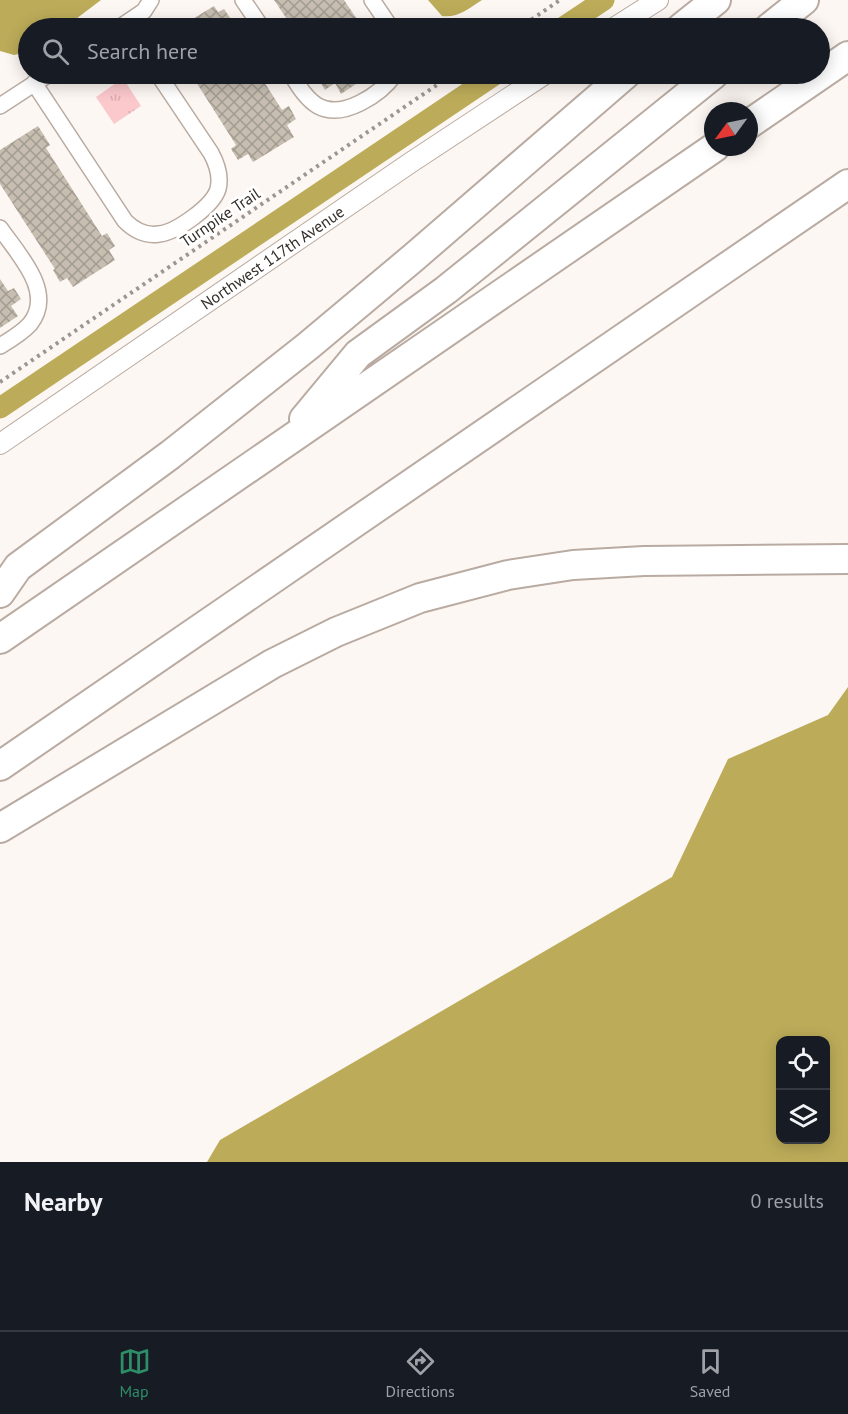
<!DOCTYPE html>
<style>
:root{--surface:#171b24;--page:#242831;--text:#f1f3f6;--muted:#9ea1a6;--line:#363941;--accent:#2d8e68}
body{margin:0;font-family:"PT Sans",sans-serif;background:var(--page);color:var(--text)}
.controls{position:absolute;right:18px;bottom:18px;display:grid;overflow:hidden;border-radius:12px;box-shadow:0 3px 15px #0003}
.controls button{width:54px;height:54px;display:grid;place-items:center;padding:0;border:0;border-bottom:2px solid var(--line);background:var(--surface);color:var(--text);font:30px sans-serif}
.compass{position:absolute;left:704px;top:102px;width:54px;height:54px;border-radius:50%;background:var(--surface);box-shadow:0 3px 15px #0003;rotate:237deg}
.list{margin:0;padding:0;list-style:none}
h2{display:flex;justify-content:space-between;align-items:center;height:78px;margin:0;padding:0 24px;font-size:26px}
h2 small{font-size:20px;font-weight:400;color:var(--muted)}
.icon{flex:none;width:33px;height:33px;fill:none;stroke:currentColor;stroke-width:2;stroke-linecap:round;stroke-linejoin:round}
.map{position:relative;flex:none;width:848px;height:1162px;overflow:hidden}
.search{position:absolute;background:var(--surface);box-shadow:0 3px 15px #0003;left:18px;right:18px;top:18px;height:66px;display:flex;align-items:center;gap:15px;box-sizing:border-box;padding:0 21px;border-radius:33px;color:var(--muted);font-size:22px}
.sheet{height:168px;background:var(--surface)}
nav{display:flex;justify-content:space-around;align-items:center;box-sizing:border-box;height:84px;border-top:2px solid var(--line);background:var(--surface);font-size:16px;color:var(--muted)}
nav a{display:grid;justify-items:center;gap:3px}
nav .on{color:var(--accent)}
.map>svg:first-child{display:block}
.grass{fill:url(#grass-tufts)}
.water{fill:#bcac59;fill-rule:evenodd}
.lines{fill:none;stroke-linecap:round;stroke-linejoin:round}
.canal{stroke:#bcac59;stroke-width:21}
.building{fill:url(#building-cross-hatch)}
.minor-casing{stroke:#b9aba1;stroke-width:18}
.tertiary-casing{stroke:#b9aba1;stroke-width:22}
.motorway-casing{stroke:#b9aba1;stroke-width:32}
.path{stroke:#9c9692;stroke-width:4;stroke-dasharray:3 4.5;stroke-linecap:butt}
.minor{stroke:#fff;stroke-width:15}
.tertiary{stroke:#fff;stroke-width:20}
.motorway{stroke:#fff;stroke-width:28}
.labels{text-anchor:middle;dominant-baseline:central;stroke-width:6;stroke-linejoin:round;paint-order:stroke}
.street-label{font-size:16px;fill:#322d29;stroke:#fff}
</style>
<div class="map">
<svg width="848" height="1162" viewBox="0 0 848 1162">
<defs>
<pattern id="grass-tufts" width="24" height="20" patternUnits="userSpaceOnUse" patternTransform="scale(1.5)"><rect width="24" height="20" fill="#fbc8cc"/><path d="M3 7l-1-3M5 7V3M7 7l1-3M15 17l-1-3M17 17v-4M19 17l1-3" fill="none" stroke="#d8acaf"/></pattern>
<pattern id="building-cross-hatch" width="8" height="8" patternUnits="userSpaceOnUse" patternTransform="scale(1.5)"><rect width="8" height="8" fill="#c7beb1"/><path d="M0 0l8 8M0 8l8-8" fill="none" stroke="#a29b90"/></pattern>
</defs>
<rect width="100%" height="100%" fill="#fdf7f3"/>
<!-- grass -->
<path class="grass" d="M123,78L141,106L114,124L96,97Z"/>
<!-- water -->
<path class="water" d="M0,0H101L64,28H28V52L14,55L0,51Z
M428,0H482C468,9 458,18 442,16Z
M848,687V1162H207L220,1140L672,877L728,759L828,715ZM826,1040V1140H780V1040Z"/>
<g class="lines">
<!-- canal -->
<path class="canal" d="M562,28L604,0
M0,408L496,74"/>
</g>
<!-- building -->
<path class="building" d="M274,0H344L363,28H293Z
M214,6L218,12L224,9L233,22L228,25L231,28H178Z
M191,74H259L282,110L289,106L296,119L287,125L294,137L253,162L248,154L238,160L231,149L236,145Z
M323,74H371L341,94L335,83L325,90L319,80L325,76Z
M38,126L50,145L46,148L102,236L107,233L115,246L109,250L115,260L73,287L67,278L60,282L53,270L55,269L0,184V150Z
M0,279L8,291L14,288L21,299L11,306L18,316L0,328Z"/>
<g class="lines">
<!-- minor casing -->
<g class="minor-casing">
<path id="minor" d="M243,0L262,28
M372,0L391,28
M119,28L144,11L151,0
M291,74C298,85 306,99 318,106C343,120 381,94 395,74
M34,83L125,221C135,231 146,236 159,234C177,232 213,206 218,189C221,177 217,164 211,153L158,74
M0,106L49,74
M0,228C17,253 56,292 30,324C22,333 10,340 0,346"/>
</g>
<!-- tertiary casing -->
<g class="tertiary-casing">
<g id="tertiary">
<path d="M614,28L658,0"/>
<path id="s1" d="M0,444L410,163L545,74"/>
</g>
</g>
<!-- motorway casing -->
<g class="motorway-casing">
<path id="motorway" d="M681,28L716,0
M769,28L804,0
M749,124L848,56
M304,419L358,354L446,290L714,74
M0,593L18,567L170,455L308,346L413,258L626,74
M0,639L715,147
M0,766L848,184
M0,828L272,664L336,632L420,598L508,575L573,565L644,561L848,559"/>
</g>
<!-- path -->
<path class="path" d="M519,28L560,0
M0,382L453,74"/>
<!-- minor -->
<use href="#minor" class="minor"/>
<!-- tertiary -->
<use href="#tertiary" class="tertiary"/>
<!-- motorway -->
<use href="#motorway" class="motorway"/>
</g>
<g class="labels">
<!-- street labels -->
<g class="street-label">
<text transform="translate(220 217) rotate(-34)">Turnpike Trail</text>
<text stroke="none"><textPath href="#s1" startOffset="330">Northwest 117th Avenue</textPath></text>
</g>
</g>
</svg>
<div class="controls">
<button><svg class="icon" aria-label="locate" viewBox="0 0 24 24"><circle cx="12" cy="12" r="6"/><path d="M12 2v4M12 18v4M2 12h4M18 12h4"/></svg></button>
<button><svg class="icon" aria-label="layers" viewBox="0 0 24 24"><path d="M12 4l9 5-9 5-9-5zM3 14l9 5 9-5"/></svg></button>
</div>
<svg class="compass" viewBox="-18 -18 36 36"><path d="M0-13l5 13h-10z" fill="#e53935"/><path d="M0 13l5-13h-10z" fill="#9ea1a6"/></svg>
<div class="search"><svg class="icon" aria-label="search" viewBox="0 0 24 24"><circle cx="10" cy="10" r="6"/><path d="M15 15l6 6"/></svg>Search here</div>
</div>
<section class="sheet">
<h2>Nearby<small>0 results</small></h2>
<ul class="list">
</ul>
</section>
<nav>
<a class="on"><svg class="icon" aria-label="map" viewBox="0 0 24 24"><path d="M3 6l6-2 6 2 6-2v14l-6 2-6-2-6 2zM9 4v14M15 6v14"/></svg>Map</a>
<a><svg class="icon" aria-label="directions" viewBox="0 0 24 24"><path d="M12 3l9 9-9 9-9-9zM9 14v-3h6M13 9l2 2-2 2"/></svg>Directions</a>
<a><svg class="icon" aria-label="saved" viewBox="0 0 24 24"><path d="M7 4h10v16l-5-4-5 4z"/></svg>Saved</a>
</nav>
